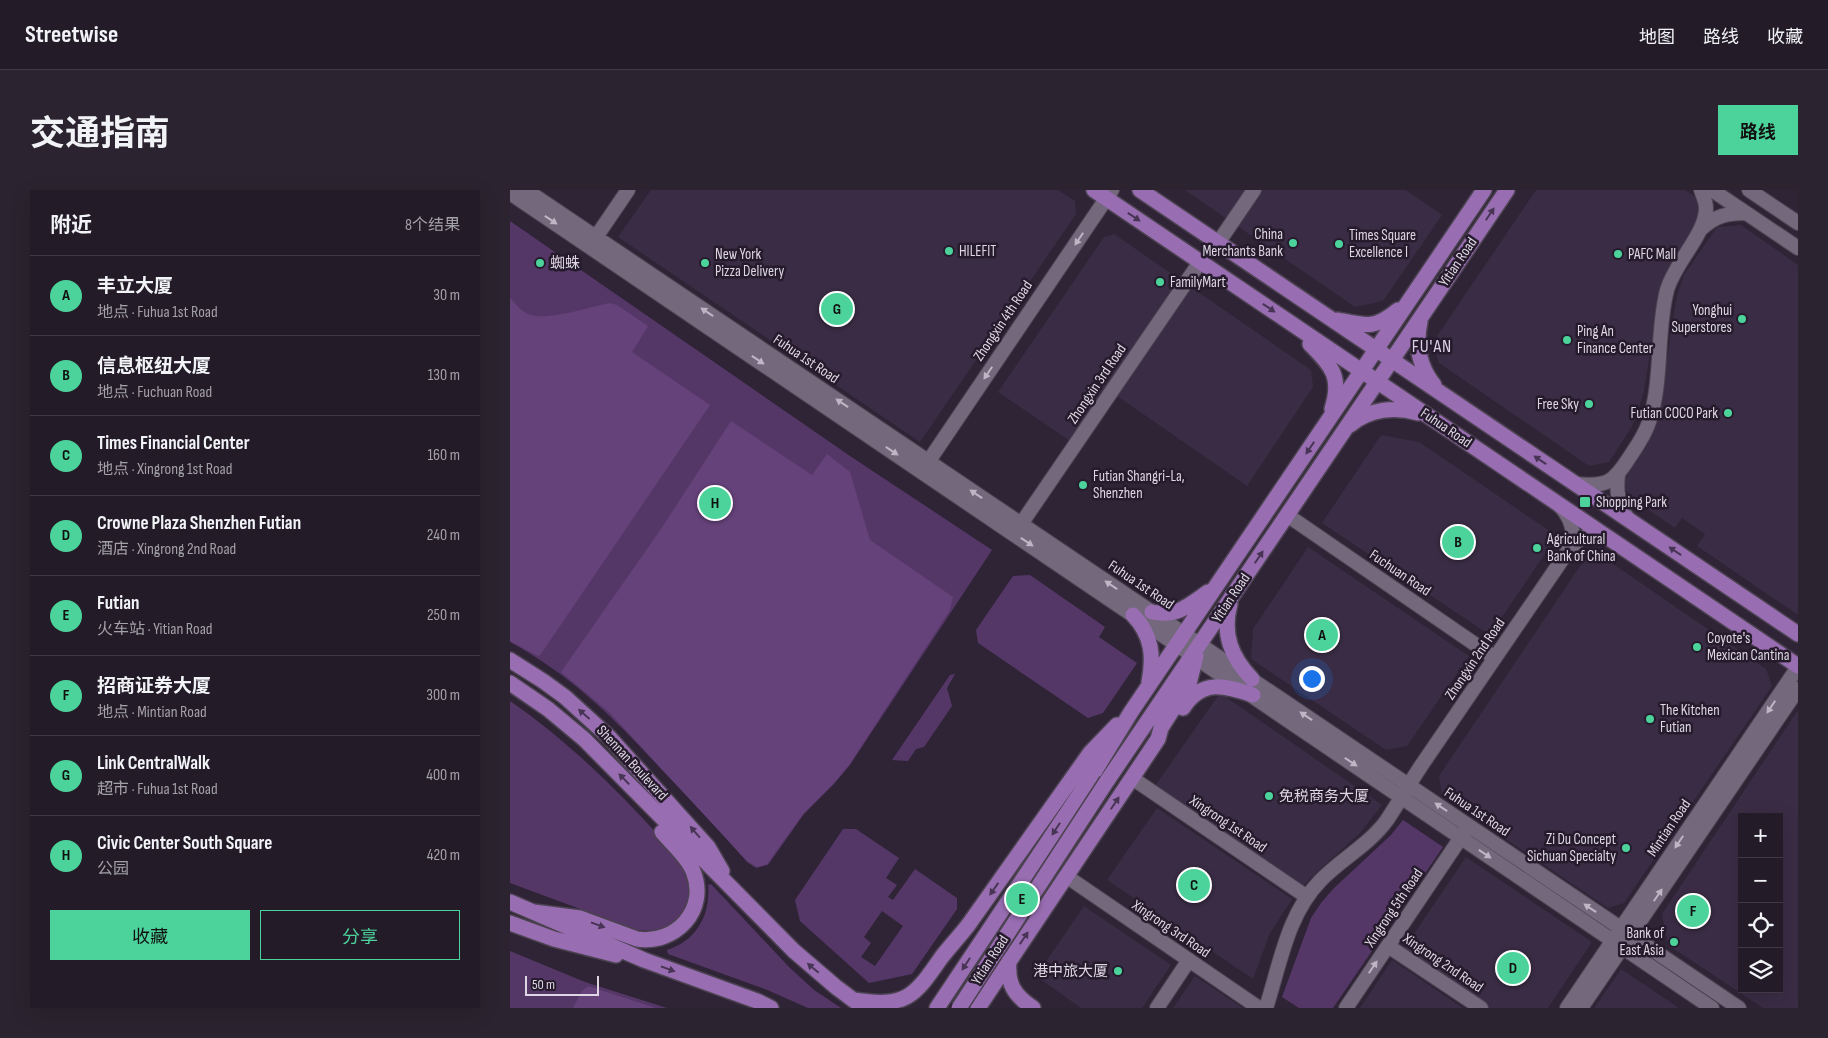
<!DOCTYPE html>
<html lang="zh">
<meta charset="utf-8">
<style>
:root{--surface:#231b28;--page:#2b2430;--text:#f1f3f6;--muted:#a3a1a8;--line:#403945;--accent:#4cd39b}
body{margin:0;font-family:"Sofia Sans Condensed","Noto Sans SC",sans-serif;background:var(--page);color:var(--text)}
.controls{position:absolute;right:15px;bottom:15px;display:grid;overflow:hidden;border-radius:0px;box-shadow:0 5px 20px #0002}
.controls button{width:45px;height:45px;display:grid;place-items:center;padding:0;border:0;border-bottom:1px solid var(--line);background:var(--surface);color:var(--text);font:25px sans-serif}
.scale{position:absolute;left:15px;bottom:12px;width:74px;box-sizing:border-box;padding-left:5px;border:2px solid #ded7e3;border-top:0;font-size:14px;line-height:18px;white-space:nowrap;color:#ded7e3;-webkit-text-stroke:4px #251b2c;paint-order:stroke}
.you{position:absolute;left:801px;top:488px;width:18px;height:18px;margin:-12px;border:4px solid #fff;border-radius:50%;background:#1a73e8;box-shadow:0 0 0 8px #1a73e833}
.badge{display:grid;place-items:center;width:32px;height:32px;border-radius:50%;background:var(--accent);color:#111;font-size:16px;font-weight:700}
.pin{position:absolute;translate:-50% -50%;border:2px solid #fff;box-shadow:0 1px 5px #0006}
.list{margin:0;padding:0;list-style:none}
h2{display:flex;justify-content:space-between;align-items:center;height:65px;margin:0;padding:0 20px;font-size:21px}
h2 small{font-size:16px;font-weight:400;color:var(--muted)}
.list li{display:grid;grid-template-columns:32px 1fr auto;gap:15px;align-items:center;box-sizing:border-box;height:80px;padding:0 20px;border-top:1px solid var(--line)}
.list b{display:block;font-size:19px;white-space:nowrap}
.list p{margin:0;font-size:16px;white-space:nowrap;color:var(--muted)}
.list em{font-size:16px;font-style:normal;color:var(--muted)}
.actions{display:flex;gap:10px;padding:15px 20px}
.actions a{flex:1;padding:11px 0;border:1px solid var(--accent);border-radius:0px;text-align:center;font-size:18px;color:var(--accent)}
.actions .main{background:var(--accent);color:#111}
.icon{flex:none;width:28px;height:28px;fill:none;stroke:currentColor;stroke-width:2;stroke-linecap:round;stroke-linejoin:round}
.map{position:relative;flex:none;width:1288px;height:818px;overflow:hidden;border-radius:0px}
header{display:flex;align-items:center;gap:30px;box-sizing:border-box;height:70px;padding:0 25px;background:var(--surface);border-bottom:1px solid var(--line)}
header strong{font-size:24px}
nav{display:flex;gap:28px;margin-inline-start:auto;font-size:18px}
.intro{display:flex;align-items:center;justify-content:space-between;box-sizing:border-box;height:120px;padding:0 30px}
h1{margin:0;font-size:35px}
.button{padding:12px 22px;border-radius:0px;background:var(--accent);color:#111;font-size:18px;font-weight:700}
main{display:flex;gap:30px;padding:0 30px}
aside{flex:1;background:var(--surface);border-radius:0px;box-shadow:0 5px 20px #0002}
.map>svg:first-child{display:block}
.built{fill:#3a2c44;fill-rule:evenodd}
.green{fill:#553767;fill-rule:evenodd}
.forest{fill:#66427b}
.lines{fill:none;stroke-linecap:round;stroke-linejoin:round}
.minor-casing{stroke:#4b4250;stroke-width:16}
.major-casing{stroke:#4b4250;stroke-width:18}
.minor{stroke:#74687d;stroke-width:14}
.major{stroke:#986db1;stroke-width:15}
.major-bridge-casing{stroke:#4b4250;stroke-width:18;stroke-linecap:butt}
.major-bridge{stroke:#986db1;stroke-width:15}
.oneway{fill:#483454}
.oneway2{fill:#beb6c4}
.poi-dot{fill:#4cd39b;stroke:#251b2c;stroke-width:2}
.labels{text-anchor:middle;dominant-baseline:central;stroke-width:5;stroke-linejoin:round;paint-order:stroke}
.poi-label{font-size:15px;fill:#ded7e3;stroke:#251b2c;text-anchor:start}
.street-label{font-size:15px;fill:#ded7e3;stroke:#251b2c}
.quarter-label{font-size:18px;letter-spacing:1px;fill:#ded0e8;stroke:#251b2c}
</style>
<header>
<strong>Streetwise</strong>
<nav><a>地图</a><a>路线</a><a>收藏</a></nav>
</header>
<div class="intro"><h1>交通指南</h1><a class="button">路线</a></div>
<main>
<aside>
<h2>附近<small>8个结果</small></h2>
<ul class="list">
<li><span class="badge">A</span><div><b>丰立大厦</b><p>地点 · Fuhua 1st Road</p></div><em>30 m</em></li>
<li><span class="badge">B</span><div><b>信息枢纽大厦</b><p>地点 · Fuchuan Road</p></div><em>130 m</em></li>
<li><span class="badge">C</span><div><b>Times Financial Center</b><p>地点 · Xingrong 1st Road</p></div><em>160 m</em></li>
<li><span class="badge">D</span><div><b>Crowne Plaza Shenzhen Futian</b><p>酒店 · Xingrong 2nd Road</p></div><em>240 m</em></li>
<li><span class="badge">E</span><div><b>Futian</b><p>火车站 · Yitian Road</p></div><em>250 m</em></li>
<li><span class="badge">F</span><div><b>招商证券大厦</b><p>地点 · Mintian Road</p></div><em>300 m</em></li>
<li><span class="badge">G</span><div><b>Link CentralWalk</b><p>超市 · Fuhua 1st Road</p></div><em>400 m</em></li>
<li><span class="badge">H</span><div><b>Civic Center South Square</b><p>公园</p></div><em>420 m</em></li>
</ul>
<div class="actions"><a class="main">收藏</a><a>分享</a></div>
</aside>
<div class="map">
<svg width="1288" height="818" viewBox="0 0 1288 818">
<rect width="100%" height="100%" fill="#2f2436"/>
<!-- built -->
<path class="built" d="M141,0H548L565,11L566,24L410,252L108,47Z
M675,0H896L932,25L873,111L845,117Z
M1026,0H1175L1186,7L1194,26L1146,125L1134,201L1127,225L1121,238L1099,272L1079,276L929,173L923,152Z
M1231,35L1288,75V425L1187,356L1195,344L1172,328L1165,338L1118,306L1112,286L1151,211L1163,128L1167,106L1174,85L1207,37Z
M604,44L801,180L803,197L737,296L597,199L560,251L488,202L594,47Z
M871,245L909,252L1047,346L980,445L812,333Z
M798,357L959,466L897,556L876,560L741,469L743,439Z
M1090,365L1256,479L1262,496L1114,713L1098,718L932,606L929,586L1074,370Z
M710,503L872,615L850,643L810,679L792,697L645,596Z
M1288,520V818H1253L1158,755L1152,724ZM1232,627H1269V799H1232Z
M647,618L782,709L760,743L743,789L597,690Z
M956,667L1082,752L1038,818H979L893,760Z
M574,716L661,775L632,818H571L526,786Z
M882,770L953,818H850Z
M1111,779L1169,818H1084Z
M685,786L733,818H663Z"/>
<!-- green -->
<path class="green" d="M0,31L340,266L482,360L340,575L324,594L294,624L258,675L246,678L237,672C209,640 180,609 151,579C104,528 61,485 0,452Z
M520,385L595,437L589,447L627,473L593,523L578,528L468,453L466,440L503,386Z
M445,484L437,498L442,516L414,557L406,559L398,571L382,570L440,485Z
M0,511C55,549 105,597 150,647C160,658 173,669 179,683C185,696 179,710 173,723C165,742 145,742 127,740L0,693Z
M893,630L933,657L823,818H789L772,807L801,728L811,713L823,699L881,645Z
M333,639H346L389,668L376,688L387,695L378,707L383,710L405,679L447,708V719L402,784L359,793L290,731L285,710ZM372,721L393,736L365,776L351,767L361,753L354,747Z
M201,694L279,777L304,800L331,818H298L255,799L158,764L157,760C186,751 201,725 198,695Z
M0,761L75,792L157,818H0Z"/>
<!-- forest -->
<path class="forest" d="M0,108C5,113 11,121 18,124C34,132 81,117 99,113L107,115L138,136L122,162L200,215L31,464L28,466L0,451Z
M221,231L302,285L317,264L340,282L360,350L443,407L440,420L339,575L323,594L293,624L257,674L247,677L237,671L99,522L51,482L151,339Z
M78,796L146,818H63L72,801Z"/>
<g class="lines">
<!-- minor casing -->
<g class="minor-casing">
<path id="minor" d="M16,0L1229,818
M1202,0L1288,58
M1239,0L1288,33
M0,3L1202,818
M1191,39C1205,26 1217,23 1236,23
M82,53L118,0
M708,53L744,0
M414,278L602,0
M1108,285C1106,302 1108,315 1119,330
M1066,294C1096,297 1103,293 1119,268C1127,256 1135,245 1139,232C1153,190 1146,142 1157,100C1165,72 1196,44 1196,18C1196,12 1193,6 1191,0
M1050,316C1061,328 1067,344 1058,360
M777,325L985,468
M511,334L690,72
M622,588L797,707
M556,686L749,818
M878,756L971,818
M647,818L679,770
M756,818C770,775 777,725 810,691C831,669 859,655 877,630C889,612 899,594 911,576C960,504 1009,432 1058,361C1068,349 1076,343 1091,343
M836,818L956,640
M1057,818L1288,477
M1071,818L1288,499"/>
</g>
<!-- major casing -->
<g class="major-casing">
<path id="major" d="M584,0L1288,476
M630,0L1288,444
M828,130C857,136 865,139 888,120
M910,132C905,155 909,176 924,195
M800,154C822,177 832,186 822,219
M840,235C859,219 885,216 908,223
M720,414C712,444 721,467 742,489
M642,422C667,427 678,416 698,402
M623,425C642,445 644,466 639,492
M0,470L33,491L55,507L99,547L198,657L212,681
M0,493L38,519L74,549L284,761L326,797L354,818
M673,518C692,489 714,495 743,505
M597,591L997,0
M0,712L134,770L247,811L261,818
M24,722L70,728L127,749C165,755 199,720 183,681C177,666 162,654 152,642
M0,733L44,749L106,765
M499,771C497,794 504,805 523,818
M344,810C396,818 404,807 431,768C440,756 450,746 459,734L580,563L607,535
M427,818L583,584L621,522L974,0
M468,818L648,549L651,538L679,494L686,466"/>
</g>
<!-- minor -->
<use href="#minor" class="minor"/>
<!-- major -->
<use href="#major" class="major"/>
<!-- major-bridge casing -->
<g class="major-bridge-casing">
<path id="major-bridge" d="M449,818L597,591"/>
</g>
<!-- major-bridge -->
<use href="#major-bridge" class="major-bridge"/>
</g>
<!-- one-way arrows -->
<defs><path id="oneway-solid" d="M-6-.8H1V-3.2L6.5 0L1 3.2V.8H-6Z" transform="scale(1.25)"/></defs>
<g class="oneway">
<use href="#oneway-solid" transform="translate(980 24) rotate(-56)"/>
<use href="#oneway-solid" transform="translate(624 27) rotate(34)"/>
<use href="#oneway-solid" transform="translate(759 118) rotate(34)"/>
<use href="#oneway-solid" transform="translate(800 258) rotate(124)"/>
<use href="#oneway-solid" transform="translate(1030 270) rotate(-146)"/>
<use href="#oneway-solid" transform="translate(1165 361) rotate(-146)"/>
<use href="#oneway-solid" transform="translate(749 367) rotate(-56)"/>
<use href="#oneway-solid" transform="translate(74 524) rotate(-139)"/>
<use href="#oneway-solid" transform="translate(114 589) rotate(-134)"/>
<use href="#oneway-solid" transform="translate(605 613) rotate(-56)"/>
<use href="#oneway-solid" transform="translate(546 639) rotate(123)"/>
<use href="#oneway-solid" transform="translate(185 642) rotate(-131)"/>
<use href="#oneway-solid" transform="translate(484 699) rotate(125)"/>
<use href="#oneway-solid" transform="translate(88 735) rotate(20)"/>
<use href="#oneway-solid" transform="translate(514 748) rotate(-56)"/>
<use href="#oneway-solid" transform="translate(456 774) rotate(123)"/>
<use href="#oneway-solid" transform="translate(303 778) rotate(-140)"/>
<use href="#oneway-solid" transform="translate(158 779) rotate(20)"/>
</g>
<g class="oneway2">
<use href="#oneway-solid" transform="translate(41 30) rotate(34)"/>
<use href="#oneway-solid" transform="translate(569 49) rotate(124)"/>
<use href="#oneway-solid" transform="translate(197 122) rotate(-146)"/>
<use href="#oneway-solid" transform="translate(248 170) rotate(34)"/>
<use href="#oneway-solid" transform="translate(478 183) rotate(124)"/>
<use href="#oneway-solid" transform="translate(332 213) rotate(-146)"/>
<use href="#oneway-solid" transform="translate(382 261) rotate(34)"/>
<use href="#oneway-solid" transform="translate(466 304) rotate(-146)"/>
<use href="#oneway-solid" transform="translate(517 352) rotate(34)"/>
<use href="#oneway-solid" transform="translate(601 395) rotate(-146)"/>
<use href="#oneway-solid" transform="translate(1261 517) rotate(124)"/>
<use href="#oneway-solid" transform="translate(796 526) rotate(-146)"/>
<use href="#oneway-solid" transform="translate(841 572) rotate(34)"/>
<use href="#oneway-solid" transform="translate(931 617) rotate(-146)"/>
<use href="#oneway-solid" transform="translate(1169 652) rotate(124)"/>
<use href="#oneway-solid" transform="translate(975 664) rotate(34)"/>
<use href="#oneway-solid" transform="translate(1148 705) rotate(-56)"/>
<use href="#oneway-solid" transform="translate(1080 718) rotate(-146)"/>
<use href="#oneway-solid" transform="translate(863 777) rotate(-56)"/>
</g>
<!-- markers -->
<g class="poi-dot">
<circle cx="783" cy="53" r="5"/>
<circle cx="829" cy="54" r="5"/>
<circle cx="439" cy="61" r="5"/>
<circle cx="1108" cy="64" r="5"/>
<circle cx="30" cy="73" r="5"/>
<circle cx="195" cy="73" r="5"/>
<circle cx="650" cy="92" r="5"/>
<circle cx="1232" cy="129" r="5"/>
<circle cx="1057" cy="150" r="5"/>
<circle cx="1079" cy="214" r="5"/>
<circle cx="1218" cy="223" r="5"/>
<circle cx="573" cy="295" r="5"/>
<rect x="1069" y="306" width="12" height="12" rx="2.5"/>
<circle cx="1027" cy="358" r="5"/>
<circle cx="1187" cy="457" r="5"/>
<circle cx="1140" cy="529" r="5"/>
<circle cx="759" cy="606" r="5"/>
<circle cx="1116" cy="658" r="5"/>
<circle cx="1164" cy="752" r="5"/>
<circle cx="608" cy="781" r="5"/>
</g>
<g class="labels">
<!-- poi labels -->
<g class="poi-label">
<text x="773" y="44" text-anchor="end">China<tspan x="773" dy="17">Merchants Bank</tspan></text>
<text x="839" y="45">Times Square<tspan x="839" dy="17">Excellence I</tspan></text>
<text x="449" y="61">HILEFIT</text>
<text x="205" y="64">New York<tspan x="205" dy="17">Pizza Delivery</tspan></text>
<text x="1118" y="64">PAFC Mall</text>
<text x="40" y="73">蜘蛛</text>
<text x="660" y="92">FamilyMart</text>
<text x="1222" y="120" text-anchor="end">Yonghui<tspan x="1222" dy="17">Superstores</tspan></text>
<text x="1067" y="141">Ping An<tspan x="1067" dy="17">Finance Center</tspan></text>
<text x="1069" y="214" text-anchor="end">Free Sky</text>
<text x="1208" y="223" text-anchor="end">Futian COCO Park</text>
<text x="583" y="286">Futian Shangri-La,<tspan x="583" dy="17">Shenzhen</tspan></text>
<text x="1086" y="312">Shopping Park</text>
<text x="1037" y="349">Agricultural<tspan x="1037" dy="17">Bank of China</tspan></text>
<text x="1197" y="448">Coyote's<tspan x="1197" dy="17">Mexican Cantina</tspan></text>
<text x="1150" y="520">The Kitchen<tspan x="1150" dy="17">Futian</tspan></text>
<text x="769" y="606">免税商务大厦</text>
<text x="1106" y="649" text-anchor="end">Zi Du Concept<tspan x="1106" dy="17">Sichuan Specialty</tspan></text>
<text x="1154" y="743" text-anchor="end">Bank of<tspan x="1154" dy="17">East Asia</tspan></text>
<text x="598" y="781" text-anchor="end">港中旅大厦</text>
</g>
<!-- street labels -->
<g class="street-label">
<text transform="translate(948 72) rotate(-56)">Yitian Road</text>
<text transform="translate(493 131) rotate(-56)">Zhongxin 4th Road</text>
<text transform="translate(296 169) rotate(34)">Fuhua 1st Road</text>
<text transform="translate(587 194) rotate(-56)">Zhongxin 3rd Road</text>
<text transform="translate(936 238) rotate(34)">Fuhua Road</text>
<text transform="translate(890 383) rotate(34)">Fuchuan Road</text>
<text transform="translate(631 395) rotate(34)">Fuhua 1st Road</text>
<text transform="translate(721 408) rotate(-56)">Yitian Road</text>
<text transform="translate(965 469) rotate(-56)">Zhongxin 2nd Road</text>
<text transform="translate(122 573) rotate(47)">Shennan Boulevard</text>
<text transform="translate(967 622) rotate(34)">Fuhua 1st Road</text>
<text transform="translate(718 634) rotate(34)">Xingrong 1st Road</text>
<text transform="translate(1159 638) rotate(-56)">Mintian Road</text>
<text transform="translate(884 718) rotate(-56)">Xingrong 5th Road</text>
<text transform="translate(661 739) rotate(34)">Xingrong 3rd Road</text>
<text transform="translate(480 770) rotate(-57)">Yitian Road</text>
<text transform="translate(933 773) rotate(34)">Xingrong 2nd Road</text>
</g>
<!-- quarter labels -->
<g class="quarter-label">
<text x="922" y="156">FU'AN</text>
</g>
</g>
</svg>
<div class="controls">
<button>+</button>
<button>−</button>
<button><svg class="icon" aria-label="locate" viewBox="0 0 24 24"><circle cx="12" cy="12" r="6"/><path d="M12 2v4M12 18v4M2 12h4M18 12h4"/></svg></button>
<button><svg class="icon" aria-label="layers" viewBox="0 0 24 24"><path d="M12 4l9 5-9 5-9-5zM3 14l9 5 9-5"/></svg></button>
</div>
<div class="scale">50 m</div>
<div class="you"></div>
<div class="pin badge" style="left:812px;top:445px">A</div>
<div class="pin badge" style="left:948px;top:352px">B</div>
<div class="pin badge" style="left:684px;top:695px">C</div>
<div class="pin badge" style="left:1003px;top:778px">D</div>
<div class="pin badge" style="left:512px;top:709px">E</div>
<div class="pin badge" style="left:1183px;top:721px">F</div>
<div class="pin badge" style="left:327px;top:119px">G</div>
<div class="pin badge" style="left:205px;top:313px">H</div>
</div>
</main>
